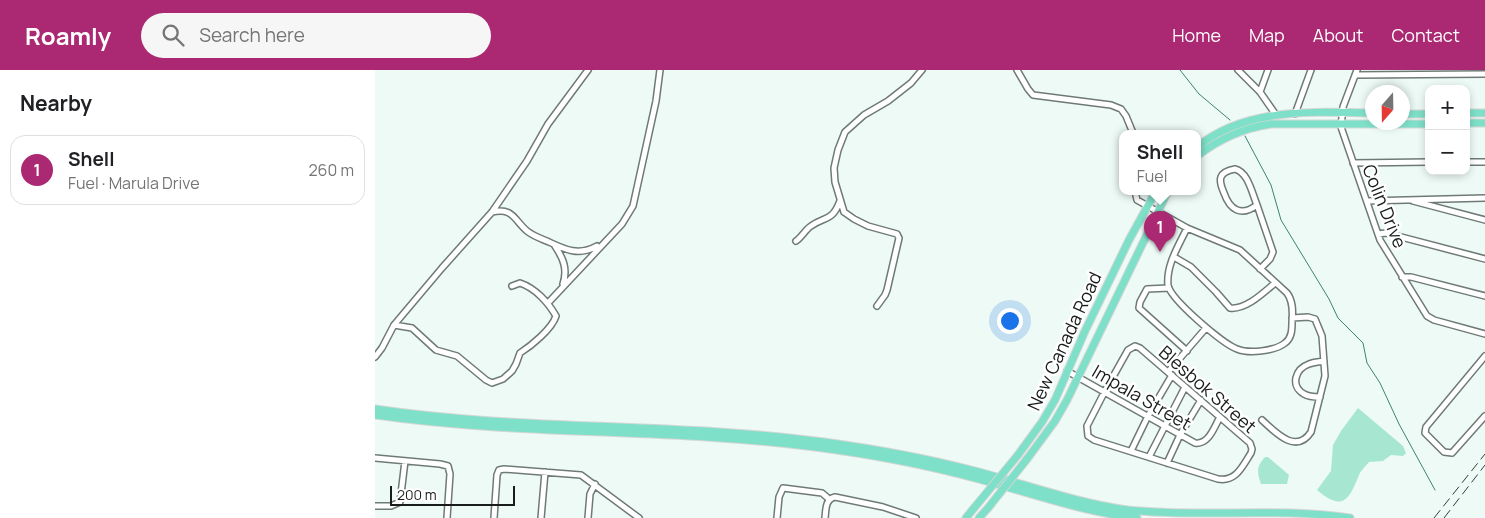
<!DOCTYPE html>
<meta charset="utf-8">
<style>
:root{--surface:#fff;--page:#f6f6f6;--text:#202124;--muted:#757577;--line:#e0e0e0;--accent:#ab2872}
body{margin:0;font-family:Manrope,sans-serif;background:var(--page);color:var(--text)}
.controls{position:absolute;right:15px;top:15px;display:grid;overflow:hidden;border-radius:10px;box-shadow:0 2px 8px #0003}
.controls button{width:45px;height:45px;display:grid;place-items:center;padding:0;border:0;border-bottom:1px solid var(--line);background:var(--surface);color:var(--text);font:25px sans-serif}
.compass{position:absolute;left:990px;top:15px;width:45px;height:45px;border-radius:50%;background:var(--surface);box-shadow:0 2px 8px #0003;rotate:200deg}
.scale{position:absolute;left:15px;bottom:12px;width:125px;box-sizing:border-box;padding-left:5px;border:2px solid #181c1b;border-top:0;font-size:14px;line-height:18px;white-space:nowrap;color:#181c1b;-webkit-text-stroke:4px #fff;paint-order:stroke}
.you{position:absolute;left:634px;top:250px;width:18px;height:18px;margin:-12px;border:4px solid #fff;border-radius:50%;background:#1a73e8;box-shadow:0 0 0 8px #1a73e833}
.badge{display:grid;place-items:center;width:32px;height:32px;border-radius:50%;background:var(--accent);color:#fff;font-size:16px;font-weight:700}
.pin{position:absolute;translate:-50% -41px;filter:drop-shadow(0 1px 2px #0008)}
.pin::after{content:'';position:absolute;top:26px;width:18px;height:15px;background:inherit;clip-path:polygon(0 0,100% 0,50% 100%)}
.popup{position:absolute;left:744px;top:60px;width:82px;height:65px;box-sizing:border-box;display:grid;place-content:center;border-radius:10px;background:var(--surface);filter:drop-shadow(0 1px 4px #0005);font-size:16px;white-space:nowrap;color:var(--muted)}
.popup b{font-size:19px;color:var(--text)}
.popup::after{content:'';position:absolute;left:50%;top:100%;margin-left:-10px;border:10px solid transparent;border-top-color:var(--surface)}
.list{margin:0;padding:0;list-style:none}
h2{display:flex;justify-content:space-between;align-items:center;height:65px;margin:0;padding:0 20px;font-size:21px}
h2 small{font-size:16px;font-weight:400;color:var(--muted)}
.list li{display:grid;grid-template-columns:32px 1fr auto;gap:15px;align-items:center;box-sizing:border-box;height:70px;margin:0 10px 10px;padding:0 10px;border:1px solid var(--line);border-radius:15px}
.list b{display:block;font-size:19px;white-space:nowrap}
.list p{margin:0;font-size:16px;white-space:nowrap;color:var(--muted)}
.list em{font-size:16px;font-style:normal;color:var(--muted)}
.icon{flex:none;width:28px;height:28px;fill:none;stroke:currentColor;stroke-width:2;stroke-linecap:round;stroke-linejoin:round}
.map{position:relative;flex:none;width:1110px;height:448px;overflow:hidden}
header{display:flex;align-items:center;gap:30px;box-sizing:border-box;height:70px;padding:0 25px;background:var(--accent);color:#fff}
header strong{font-size:24px}
nav{display:flex;gap:28px;margin-inline-start:auto;font-size:18px}
.search{width:350px;height:45px;background:var(--page);display:flex;align-items:center;gap:12px;box-sizing:border-box;padding:0 18px;border-radius:28px;color:var(--muted);font-size:19px}
main{display:flex}
aside{flex:1;background:var(--surface)}
.map>svg:first-child{display:block}
.green{fill:#a7e7d1}
.lines{fill:none;stroke-linecap:round;stroke-linejoin:round}
.stream{stroke:#3d846f;stroke-width:1}
.minor-casing{stroke:#6f7a76;stroke-width:8}
.major-casing{stroke:#d5d6d6;stroke-width:9}
.minor{stroke:#fff;stroke-width:5}
.major{stroke:#7ee0c8;stroke-width:7}
.rail{stroke:#383d3c;stroke-width:1;stroke-dasharray:10 5;stroke-linecap:butt}
.major-bridge-casing{stroke:#d5d6d6;stroke-width:9;stroke-linecap:butt}
.major-bridge{stroke:#7ee0c8;stroke-width:7}
.labels{text-anchor:middle;dominant-baseline:central;stroke-width:5;stroke-linejoin:round;paint-order:stroke}
.street-label{font-size:18px;fill:#181c1b;stroke:#fff}
</style>
<header>
<strong>Roamly</strong>
<div class="search"><svg class="icon" aria-label="search" viewBox="0 0 24 24"><circle cx="10" cy="10" r="6"/><path d="M15 15l6 6"/></svg>Search here</div>
<nav><a>Home</a><a>Map</a><a>About</a><a>Contact</a></nav>
</header>
<main>
<aside>
<h2>Nearby<small></small></h2>
<ul class="list">
<li><span class="badge">1</span><div><b>Shell</b><p>Fuel · Marula Drive</p></div><em>260 m</em></li>
</ul>
</aside>
<div class="map">
<svg width="1110" height="448" viewBox="0 0 1110 448">
<rect width="100%" height="100%" fill="#edfaf5"/>
<!-- green -->
<path class="green" d="M983,338L1028,376L1031,383L1028,386L1016,385L1008,391L994,392C991,396 986,400 984,405C974,430 968,442 942,420L956,401L958,375L966,361Z
M890,387H893L914,405L912,414H886C882,402 881,397 890,387Z"/>
<g class="lines">
<!-- stream -->
<path class="stream" d="M805,0L824,24L855,50
M870,66L896,115L906,150L954,229L963,248L988,273L992,293L1005,313L1024,354L1060,420"/>
<!-- minor casing -->
<g class="minor-casing">
<path id="minor" d="M642,0L653,19L658,25L736,35L746,39L751,46L758,63
M863,0L885,22L901,45
M982,0L968,37L966,57L1005,170L1052,246L1059,250L1110,264
M980,5L1110,4
M885,22L893,0
M920,44L936,0
M1091,92H1110
M978,93L1054,92
M860,99C873,102 877,123 882,135C866,147 855,140 849,123C847,118 844,112 846,107C848,102 854,100 860,99Z
M760,121L762,130L812,158L865,180L912,223C918,231 918,241 917,252C917,259 917,268 910,273C900,281 874,284 862,279C848,274 795,229 793,215C791,195 804,175 812,158
M992,131L1110,128
M1038,131L1110,150
M882,135L898,182L895,189L885,199
M117,142C138,137 139,150 152,161C158,166 167,169 174,172C191,180 204,186 222,176
M1003,164L1011,163L1110,189
M421,171C427,167 430,160 436,156C450,146 457,152 465,131
M180,176C188,188 193,199 188,214
M799,187L816,197L841,222L855,238C871,240 888,223 900,213
M1027,207H1036L1110,226
M794,218L772,219L765,232L764,238L812,281
M173,233L247,154L258,136L281,31L285,0
M502,236L510,225L512,220L524,168L522,164L493,156L479,149L469,142L460,112L459,98L463,80L470,62L489,45L513,31L536,13L547,0
M19,255L37,258L61,280L82,286L111,310L117,313L128,309L137,301L141,294L145,283C156,276 177,259 181,246C173,232 160,218 145,213L137,216
M760,276L765,278L875,373L877,379L876,383C867,397 861,412 843,409L719,370L713,366L712,356L730,321L753,280Z
M1110,286L1051,357L1050,363L1069,382L1077,383L1110,346
M0,287L7,278L19,255L67,198L117,142L152,91L173,54L213,0
M692,301L820,373C834,375 839,357 845,347
M793,302L831,258
M945,327C940,327 934,327 929,324C915,316 920,299 934,294C939,292 944,292 949,291
M887,350C900,362 921,385 936,362L950,306L947,266L940,249L933,247L917,248
M756,381L773,346L797,305
M774,387L810,317
M0,388L65,394L73,396L75,404L72,448
M792,393L805,365L826,330
M0,436H16L25,432L30,391
M119,448L122,405L124,400L129,399L206,405L264,448
M166,448L170,402
M213,448L215,424L220,414
M402,448L404,427L408,418L447,423L454,429
M450,448C451,440 450,429 460,427L508,437L541,448"/>
</g>
<!-- major casing -->
<g class="major-casing">
<path id="major" d="M1091,43H1110
M1028,44H1054
M1091,53H1110
M822,77C871,37 938,42 998,43
M822,86C844,69 868,58 896,54H1054
M0,339C149,361 300,352 449,372C500,379 550,388 600,401C650,414 701,433 753,440C827,448 901,437 975,448
M0,345C146,366 294,358 440,377C494,384 548,394 600,408C653,422 707,442 762,448
M643,385L667,352L680,330L710,261L754,170L781,121
M652,389L680,351L692,330L793,121
M591,448L599,438
M604,448L613,438"/>
</g>
<!-- minor -->
<use href="#minor" class="minor"/>
<!-- major -->
<use href="#major" class="major"/>
<!-- rail -->
<path class="rail" d="M1059,448L1110,384
M1069,448L1110,395"/>
<!-- major-bridge casing -->
<g class="major-bridge-casing">
<path id="major-bridge" d="M599,438L643,385
M613,438L652,389"/>
</g>
<!-- major-bridge -->
<use href="#major-bridge" class="major-bridge"/>
</g>
<g class="labels">
<!-- street labels -->
<g class="street-label">
<text transform="translate(1010 136) rotate(68)">Colin Drive</text>
<text transform="translate(689 271) rotate(-65)">New Canada Road</text>
<text transform="translate(833 319) rotate(41)">Blesbok Street</text>
<text transform="translate(767 327) rotate(30)">Impala Street</text>
</g>
</g>
</svg>
<div class="controls">
<button>+</button>
<button>−</button>
</div>
<svg class="compass" viewBox="-18 -18 36 36"><path d="M0-13l5 13h-10z" fill="#e53935"/><path d="M0 13l5-13h-10z" fill="#757577"/></svg>
<div class="scale">200 m</div>
<div class="you"></div>
<div class="pin badge" style="left:785px;top:182px">1</div>
<div class="popup"><b>Shell</b>Fuel</div>
</div>
</main>
